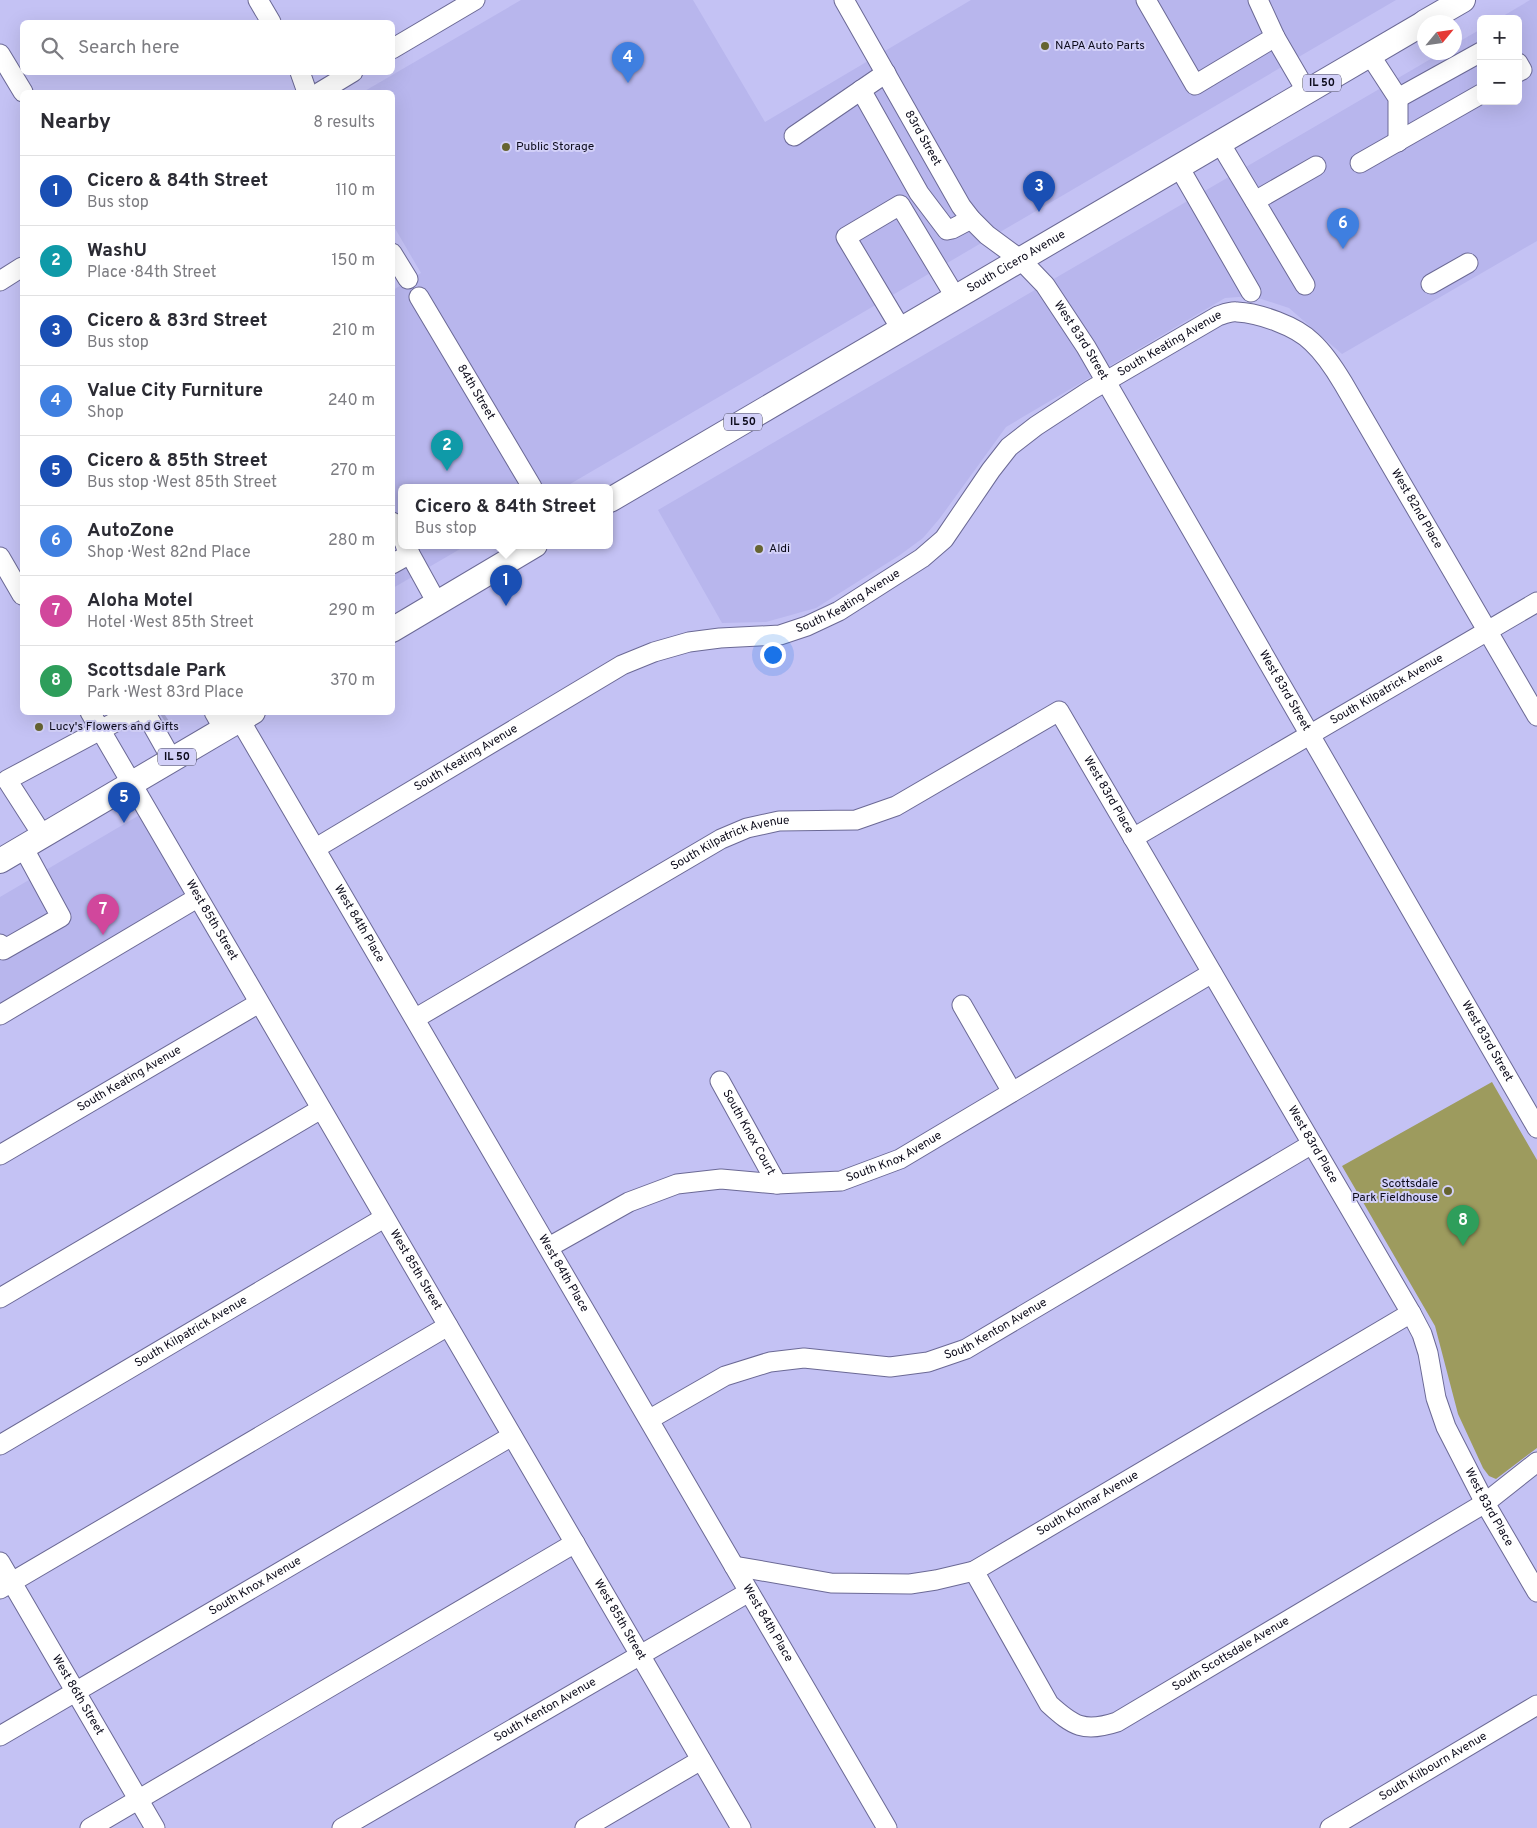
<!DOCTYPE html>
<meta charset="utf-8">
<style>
:root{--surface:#fff;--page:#f7f7f7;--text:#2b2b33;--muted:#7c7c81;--line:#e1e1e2;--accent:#7c3aed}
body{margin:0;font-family:Overpass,sans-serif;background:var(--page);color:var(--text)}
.controls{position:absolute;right:15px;top:15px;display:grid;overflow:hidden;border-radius:8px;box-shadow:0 5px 20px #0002}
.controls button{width:45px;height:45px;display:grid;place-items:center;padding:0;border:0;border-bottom:1px solid var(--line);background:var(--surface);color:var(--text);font:25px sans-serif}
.compass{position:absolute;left:1417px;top:15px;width:45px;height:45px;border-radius:50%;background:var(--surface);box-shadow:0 5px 20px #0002;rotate:61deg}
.you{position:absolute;left:772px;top:654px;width:18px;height:18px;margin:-12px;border:4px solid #fff;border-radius:50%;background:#1a73e8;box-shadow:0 0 0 8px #1a73e833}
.badge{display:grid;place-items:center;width:32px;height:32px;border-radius:50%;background:var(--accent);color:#fff;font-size:16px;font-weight:700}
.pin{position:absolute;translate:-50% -41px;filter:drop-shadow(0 1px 2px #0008)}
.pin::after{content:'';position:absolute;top:26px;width:18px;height:15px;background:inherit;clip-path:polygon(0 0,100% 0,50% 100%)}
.popup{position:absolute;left:398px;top:484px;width:215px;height:65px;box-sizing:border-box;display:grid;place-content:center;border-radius:8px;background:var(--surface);filter:drop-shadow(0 1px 4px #0005);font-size:16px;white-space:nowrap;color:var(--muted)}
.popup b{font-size:19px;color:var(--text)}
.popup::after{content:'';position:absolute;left:50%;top:100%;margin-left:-10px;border:10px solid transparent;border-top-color:var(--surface)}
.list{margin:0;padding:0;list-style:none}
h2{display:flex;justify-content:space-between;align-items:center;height:65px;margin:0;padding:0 20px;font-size:21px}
h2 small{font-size:16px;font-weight:400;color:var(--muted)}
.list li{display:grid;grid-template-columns:32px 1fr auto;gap:15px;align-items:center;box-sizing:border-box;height:70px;padding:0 20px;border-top:1px solid var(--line)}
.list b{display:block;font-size:19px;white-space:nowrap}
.list p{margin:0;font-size:16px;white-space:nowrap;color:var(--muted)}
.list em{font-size:16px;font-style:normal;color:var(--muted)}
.icon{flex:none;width:28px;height:28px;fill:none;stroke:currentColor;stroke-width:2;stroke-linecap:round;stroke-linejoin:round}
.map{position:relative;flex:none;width:1537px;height:1828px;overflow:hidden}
.search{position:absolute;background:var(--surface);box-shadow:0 5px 20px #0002;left:20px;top:20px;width:375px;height:55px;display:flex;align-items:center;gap:12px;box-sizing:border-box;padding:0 18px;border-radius:8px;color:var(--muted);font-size:19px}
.panel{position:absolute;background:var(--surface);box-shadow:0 5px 20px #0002;left:20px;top:90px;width:375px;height:625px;border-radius:8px}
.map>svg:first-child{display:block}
.built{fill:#b8b6ed}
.green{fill:#9d9b5e}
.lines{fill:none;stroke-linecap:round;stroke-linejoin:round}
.minor-tunnel{stroke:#a8a7d3;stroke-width:19;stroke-dasharray:19 9;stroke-linecap:butt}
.minor-casing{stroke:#6b6995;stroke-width:21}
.major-casing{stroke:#6b6995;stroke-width:26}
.minor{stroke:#fff;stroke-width:19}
.major{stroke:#fff;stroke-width:24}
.poi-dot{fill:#666431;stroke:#d2d0f8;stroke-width:2}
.labels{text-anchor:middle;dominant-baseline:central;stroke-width:4;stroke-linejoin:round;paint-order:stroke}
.shield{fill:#d2d0f8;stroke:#47465d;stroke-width:1}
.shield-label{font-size:11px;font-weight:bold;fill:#0c0b1b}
.poi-label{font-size:12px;fill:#0c0b1b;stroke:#d2d0f8;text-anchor:start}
.street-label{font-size:12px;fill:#0c0b1b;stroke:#d2d0f8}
</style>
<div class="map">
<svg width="1537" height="1828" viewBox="0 0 1537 1828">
<rect width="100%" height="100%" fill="#c4c2f4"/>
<!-- built -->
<path class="built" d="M521,0H693L765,122L971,0H1396L565,487H402V545H467L393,588V290L421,273L393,225L392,92H363Z
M1530,0H1537V241L1342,354L1289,308L1252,296L1225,298L1006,427L940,518L923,538L900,555L816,608L766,622L722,623L658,510L1441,53L1454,52L1455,44L1481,29V101H1518V19H1498Z
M148,810L200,898L0,1016V897Z"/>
<!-- green -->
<path class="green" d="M1492,1082L1537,1160V1448L1496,1479L1489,1476L1483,1468L1458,1414L1435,1326L1342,1166Z"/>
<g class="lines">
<!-- minor-tunnel -->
<path class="minor-tunnel" d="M160,714L163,712"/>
<!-- minor casing -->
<g class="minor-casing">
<g id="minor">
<path d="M258,0L271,22"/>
<path id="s1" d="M844,0L961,206L971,219L987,235L1021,260L1045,285L1086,347L1537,1128"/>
<path d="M1146,0L1195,85L1275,37"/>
<path d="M1258,0L1275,37L1307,92"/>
<path d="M392,49L475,0"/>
<path d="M0,54L23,92"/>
<path d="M1370,55L1398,98V142"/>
<path d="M1518,63L1522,70L1518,72"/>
<path d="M300,72L307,92"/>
<path d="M861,90L919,193L947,230L952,229L971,219"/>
<path d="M320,92L353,72"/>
<path d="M1398,98L1481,52"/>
<path d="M794,136L886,73"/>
<path d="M1220,143L1305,285"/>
<path d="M1360,163L1481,94"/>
<path d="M1179,167L1251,292"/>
<path d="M1255,201L1316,166"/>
<path d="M392,253L408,279"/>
<path d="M0,281L22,267"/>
<path d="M1431,284L1468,263"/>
<path id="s2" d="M419,297L532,487"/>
<path d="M901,329L846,237L900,205L956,298"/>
<path d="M392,522L402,539"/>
<path d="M410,554L437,603"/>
<path d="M0,557L22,595"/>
<path d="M392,564L410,554L405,545"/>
<path id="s3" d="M90,712L741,1828"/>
<path d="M145,712L172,760"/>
<path d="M214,712L224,730"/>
<path id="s4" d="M240,720L887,1828"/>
<path d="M43,836L7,780L134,712"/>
<path id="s5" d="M1133,838L1537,602"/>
<path id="s6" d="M316,848L622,665L654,652L689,642L720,638L780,635L807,626L839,611L922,558L944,539L991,470L1009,447L1036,426L1091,390L1218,316C1224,314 1231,311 1237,312C1259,313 1296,326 1312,342C1325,354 1334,368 1343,383L1537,716"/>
<path d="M0,944L3,950L61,917L23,847"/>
<path d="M962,1005L1012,1092"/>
<path d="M0,1015L197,898"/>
<path id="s7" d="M416,1018L721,839L747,828L779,821L856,820L896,806L1059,711L1411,1313L1422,1334L1428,1353L1436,1398L1446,1427L1485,1503L1537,1592"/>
<path id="s8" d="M720,1081L777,1184"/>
<path id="s9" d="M0,1155L259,1003"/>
<path id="s10" d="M549,1247L629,1202L677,1184L721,1179L777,1184L841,1181L900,1159L1212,973"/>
<path d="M0,1298L321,1109"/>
<path id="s11" d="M650,1419L725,1376L770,1362L804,1358L890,1367L928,1362L966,1349L1312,1144"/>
<path id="s12" d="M0,1445L384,1218"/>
<path id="s13" d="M0,1562L155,1828"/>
<path id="s14" d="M734,1566L831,1583L910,1584L936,1580L974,1571L1411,1313"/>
<path id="s15" d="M974,1571L1049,1704C1073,1726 1084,1733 1117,1722L1485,1503L1537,1462"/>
<path d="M0,1589L448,1326"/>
<path id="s16" d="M0,1736L512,1436"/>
<path d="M90,1828L575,1543"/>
<path id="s17" d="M342,1828L749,1592"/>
<path d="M585,1828L701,1760"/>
<path id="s18" d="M1330,1828L1537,1705"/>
</g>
</g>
<!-- major casing -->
<g class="major-casing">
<g id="major">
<path d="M1425,22L1463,0"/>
<path id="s19" d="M610,500L1424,23"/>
<path d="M392,630L535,545"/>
<path d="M0,861L253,712"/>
</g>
</g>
<!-- minor -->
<use href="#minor" class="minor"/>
<!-- major -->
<use href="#major" class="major"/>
</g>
<!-- markers -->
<g class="poi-dot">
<circle cx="1045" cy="46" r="5"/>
<circle cx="506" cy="147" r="5"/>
<circle cx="759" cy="549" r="5"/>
<circle cx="39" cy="727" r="5"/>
<circle cx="1448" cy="1191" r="5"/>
</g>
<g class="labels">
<!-- shield labels -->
<g class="shield">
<rect x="1303" y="74.5" width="38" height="17" rx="4"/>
<rect x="724" y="413.5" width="38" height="17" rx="4"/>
<rect x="158" y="748.5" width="38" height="17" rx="4"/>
</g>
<g class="shield-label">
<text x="1322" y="83">IL 50</text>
<text x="743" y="422">IL 50</text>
<text x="177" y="757">IL 50</text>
</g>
<!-- poi labels -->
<g class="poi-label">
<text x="1055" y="46">NAPA Auto Parts</text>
<text x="516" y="147">Public Storage</text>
<text x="769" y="549">Aldi</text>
<text x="49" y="727">Lucy's Flowers and Gifts</text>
<text x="1438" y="1184" text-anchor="end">Scottsdale<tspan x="1438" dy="14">Park Fieldhouse</tspan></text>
</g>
<!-- street labels -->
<g class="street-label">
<text stroke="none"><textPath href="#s1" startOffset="159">83rd Street</textPath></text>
<text stroke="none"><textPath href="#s19" startOffset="471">South Cicero Avenue</textPath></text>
<text stroke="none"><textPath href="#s1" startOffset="419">West 83rd Street</textPath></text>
<text stroke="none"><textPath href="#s6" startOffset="1014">South Keating Avenue</textPath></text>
<text stroke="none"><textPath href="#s2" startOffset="111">84th Street</textPath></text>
<text stroke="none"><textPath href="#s6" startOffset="1369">West 82nd Place</textPath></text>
<text stroke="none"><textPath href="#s6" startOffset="595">South Keating Avenue</textPath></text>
<text stroke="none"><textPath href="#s1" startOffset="824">West 83rd Street</textPath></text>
<text stroke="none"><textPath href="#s5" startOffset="294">South Kilpatrick Avenue</textPath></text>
<text stroke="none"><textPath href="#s6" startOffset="175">South Keating Avenue</textPath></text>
<text stroke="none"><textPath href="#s7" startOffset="820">West 83rd Place</textPath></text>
<text stroke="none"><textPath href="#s7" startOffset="361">South Kilpatrick Avenue</textPath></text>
<text stroke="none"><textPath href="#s3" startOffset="241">West 85th Street</textPath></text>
<text stroke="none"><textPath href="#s4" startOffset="236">West 84th Place</textPath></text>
<text stroke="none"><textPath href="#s1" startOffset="1229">West 83rd Street</textPath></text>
<text stroke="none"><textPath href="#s9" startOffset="150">South Keating Avenue</textPath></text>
<text stroke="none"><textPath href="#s8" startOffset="59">South Knox Court</textPath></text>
<text stroke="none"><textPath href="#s7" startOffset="1225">West 83rd Place</textPath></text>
<text stroke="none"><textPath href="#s10" startOffset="366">South Knox Avenue</textPath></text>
<text stroke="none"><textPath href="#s3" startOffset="646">West 85th Street</textPath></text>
<text stroke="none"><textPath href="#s4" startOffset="641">West 84th Place</textPath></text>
<text stroke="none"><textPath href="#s11" startOffset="368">South Kenton Avenue</textPath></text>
<text stroke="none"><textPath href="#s12" startOffset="222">South Kilpatrick Avenue</textPath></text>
<text stroke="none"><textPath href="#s14" startOffset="375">South Kolmar Avenue</textPath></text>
<text stroke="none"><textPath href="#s7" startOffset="1631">West 83rd Place</textPath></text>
<text stroke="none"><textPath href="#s16" startOffset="296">South Knox Avenue</textPath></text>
<text stroke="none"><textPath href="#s3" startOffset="1051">West 85th Street</textPath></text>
<text stroke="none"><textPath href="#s4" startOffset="1046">West 84th Place</textPath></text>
<text stroke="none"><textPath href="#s15" startOffset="361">South Scottsdale Avenue</textPath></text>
<text stroke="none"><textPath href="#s13" startOffset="154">West 86th Street</textPath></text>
<text stroke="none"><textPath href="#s17" startOffset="235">South Kenton Avenue</textPath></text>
<text stroke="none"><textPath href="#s18" startOffset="120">South Kilbourn Avenue</textPath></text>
</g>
</g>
</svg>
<div class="controls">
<button>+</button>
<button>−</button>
</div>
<svg class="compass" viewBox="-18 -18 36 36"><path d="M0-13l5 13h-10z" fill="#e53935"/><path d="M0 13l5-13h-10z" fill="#7c7c81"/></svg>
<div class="you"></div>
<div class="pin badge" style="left:506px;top:606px;background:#1a4fb4">1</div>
<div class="popup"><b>Cicero &amp; 84th Street</b>Bus stop</div>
<div class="pin badge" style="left:447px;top:471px;background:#0f9aa8">2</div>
<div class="pin badge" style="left:1039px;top:212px;background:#1a4fb4">3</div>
<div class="pin badge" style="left:628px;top:83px;background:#3f7fe0">4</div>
<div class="pin badge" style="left:124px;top:823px;background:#1a4fb4">5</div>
<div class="pin badge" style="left:1343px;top:249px;background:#3f7fe0">6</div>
<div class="pin badge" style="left:103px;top:935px;background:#d1479c">7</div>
<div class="pin badge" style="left:1463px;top:1246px;background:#2e9e5b">8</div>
<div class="search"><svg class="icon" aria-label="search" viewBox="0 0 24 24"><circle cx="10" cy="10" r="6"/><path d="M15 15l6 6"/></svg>Search here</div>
<section class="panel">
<h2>Nearby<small>8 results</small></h2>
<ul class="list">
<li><span class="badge" style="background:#1a4fb4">1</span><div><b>Cicero &amp; 84th Street</b><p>Bus stop</p></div><em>110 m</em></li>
<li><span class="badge" style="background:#0f9aa8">2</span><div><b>WashU</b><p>Place · 84th Street</p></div><em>150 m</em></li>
<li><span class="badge" style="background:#1a4fb4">3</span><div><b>Cicero &amp; 83rd Street</b><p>Bus stop</p></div><em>210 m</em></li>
<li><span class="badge" style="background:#3f7fe0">4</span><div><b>Value City Furniture</b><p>Shop</p></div><em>240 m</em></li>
<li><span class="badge" style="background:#1a4fb4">5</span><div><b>Cicero &amp; 85th Street</b><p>Bus stop · West 85th Street</p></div><em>270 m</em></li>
<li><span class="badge" style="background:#3f7fe0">6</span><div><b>AutoZone</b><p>Shop · West 82nd Place</p></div><em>280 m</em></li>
<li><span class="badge" style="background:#d1479c">7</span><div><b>Aloha Motel</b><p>Hotel · West 85th Street</p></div><em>290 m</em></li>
<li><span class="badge" style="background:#2e9e5b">8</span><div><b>Scottsdale Park</b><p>Park · West 83rd Place</p></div><em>370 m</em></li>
</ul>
</section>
</div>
